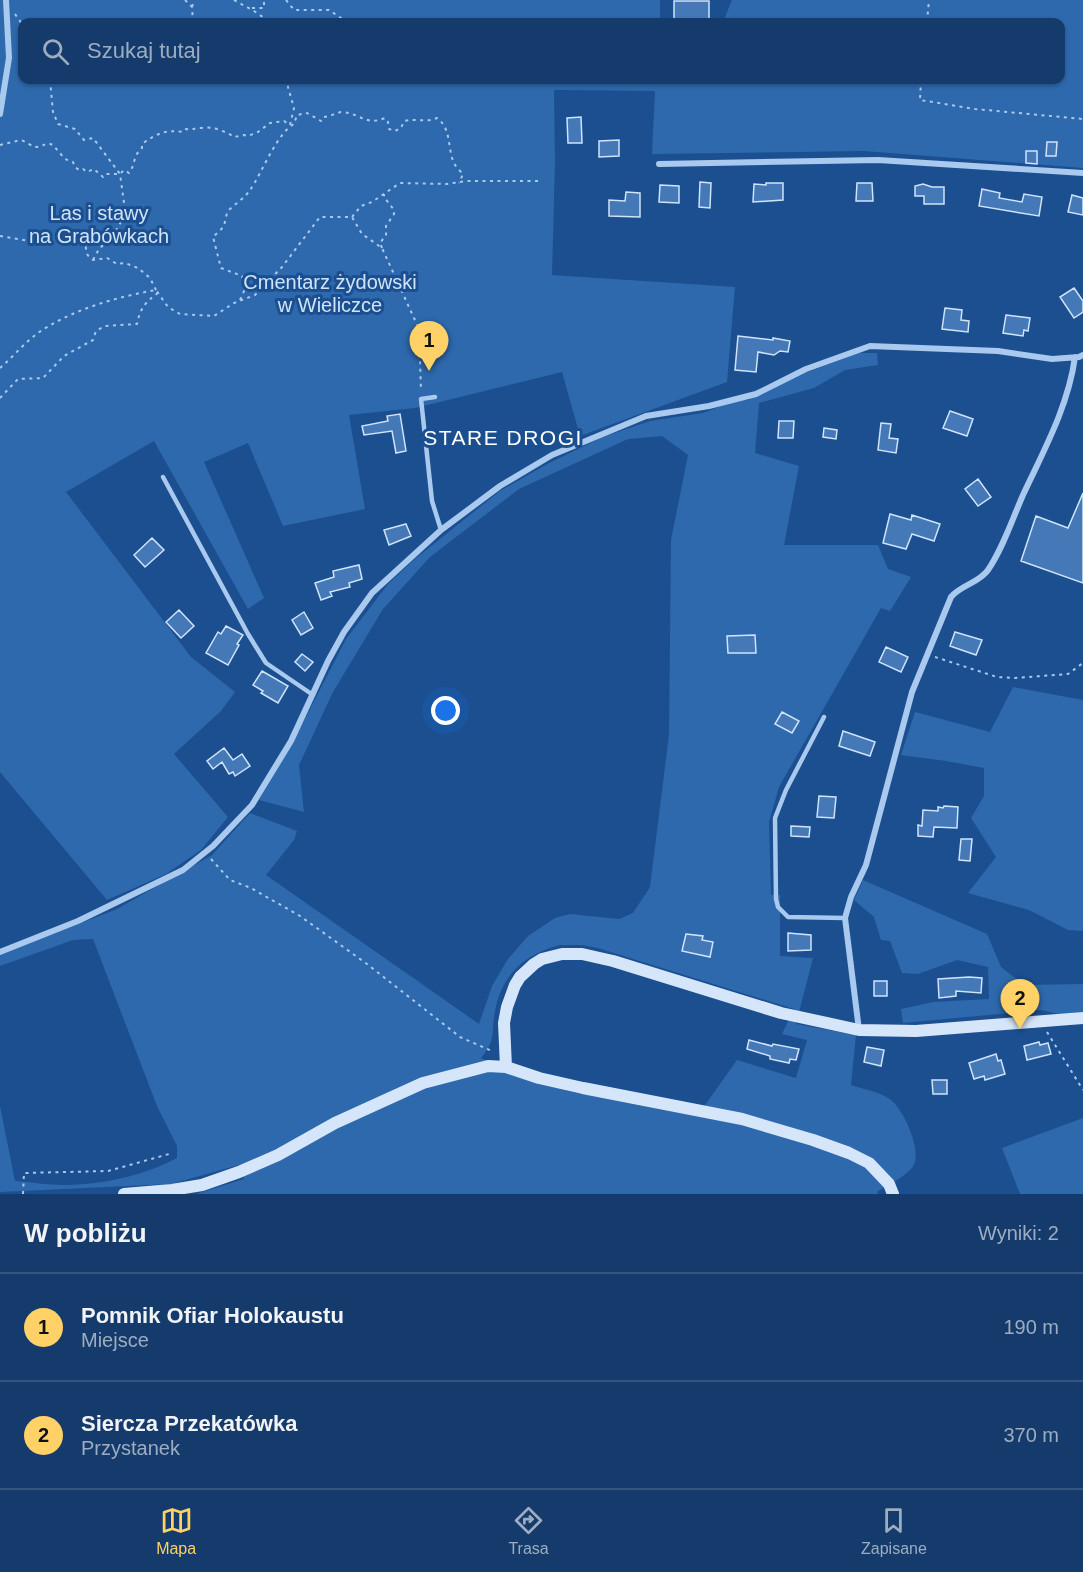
<!DOCTYPE html>
<html lang="pl">
<meta charset="utf-8">
<style>
:root{--surface:#143b6b;--page:#214673;--text:#f1f3f6;--muted:#9dadc1;--line:#33557e;--accent:#ffd166}
body{margin:0;font-family:Arial,sans-serif;background:var(--page);color:var(--text)}
.you{position:absolute;left:446px;top:711px;width:21px;height:21px;margin:-15px;border:4px solid #fff;border-radius:50%;background:#1a73e8;box-shadow:0 0 0 9px #1a73e833}
.badge{display:grid;place-items:center;width:39px;height:39px;border-radius:50%;background:var(--accent);color:#111;font-size:20px;font-weight:700}
.pin{position:absolute;translate:-50% -50px;filter:drop-shadow(0 2px 3px #0008)}
.pin::after{content:'';position:absolute;top:32px;width:21px;height:18px;background:inherit;clip-path:polygon(0 0,100% 0,50% 100%)}
.list{margin:0;padding:0;list-style:none}
h2{display:flex;justify-content:space-between;align-items:center;height:78px;margin:0;padding:0 24px;font-size:26px}
h2 small{font-size:20px;font-weight:400;color:var(--muted)}
.list li{display:grid;grid-template-columns:39px 1fr auto;gap:18px;align-items:center;box-sizing:border-box;height:108px;padding:0 24px;border-top:2px solid var(--line)}
.list b{display:block;font-size:22px;white-space:nowrap}
.list p{margin:0;font-size:20px;white-space:nowrap;color:var(--muted)}
.list em{font-size:20px;font-style:normal;color:var(--muted)}
.icon{flex:none;width:33px;height:33px;fill:none;stroke:currentColor;stroke-width:2;stroke-linecap:round;stroke-linejoin:round}
.map{position:relative;flex:none;width:1083px;height:1194px;overflow:hidden}
.search{position:absolute;background:var(--surface);box-shadow:0 2px 4px #0004;left:18px;right:18px;top:18px;height:66px;display:flex;align-items:center;gap:15px;box-sizing:border-box;padding:0 21px;border-radius:12px;color:var(--muted);font-size:22px}
.sheet{height:294px;background:var(--surface)}
nav{display:flex;justify-content:space-around;align-items:center;box-sizing:border-box;height:84px;border-top:2px solid var(--line);background:var(--surface);font-size:16px;color:var(--muted)}
nav a{display:grid;justify-items:center;gap:3px}
nav .on{color:var(--accent)}
.map>svg:first-child{display:block}
.green{fill:#2e69ad;fill-rule:evenodd}
.building{fill:#4478b7;stroke:#cfe3fa;stroke-width:1.5}
.lines{fill:none;stroke-linecap:round;stroke-linejoin:round}
.path{stroke:#a9c9ee;stroke-width:2;stroke-dasharray:3 4.5;stroke-linecap:butt}
.lane{stroke:#a9c9ee;stroke-width:4.5}
.street{stroke:#a9c9ee;stroke-width:6}
.secondary{stroke:#d6e6fa;stroke-width:12}
.labels{text-anchor:middle;dominant-baseline:central;stroke-width:6;stroke-linejoin:round;paint-order:stroke}
.park-label{font-size:20px;fill:#cfe3fa;stroke:#1b4f8f}
.neighbourhood-label{font-size:21px;letter-spacing:1.5px;fill:#fff;stroke:#1b4f8f}
</style>
<div class="map">
<svg width="1083" height="1194" viewBox="0 0 1083 1194">
<rect width="100%" height="100%" fill="#1b4f8f"/>
<!-- green -->
<path class="green" d="M0,0H660V22H22V80H1060V22H723L732,0H1083V168L864,151L652,154L655,91L554,90L555,162L552,275L735,287L727,382L580,436L562,372L415,408L349,415L365,509L283,526L248,443L204,462L264,598L248,609L154,441L66,492L191,657L235,692L221,711L174,754L228,817L201,850L166,874L107,900L0,772Z
M859,353H877L878,365L845,370L814,388L759,403L755,453L799,466L784,545H878L888,569L911,577L890,611L881,608L779,787L769,822L771,895H780V956L813,958L796,1024L856,1035L851,1085C863,1089 881,1092 891,1100C904,1110 924,1154 912,1168C903,1178 887,1185 877,1192L878,1194H196L244,1179L239,1165L171,1184L0,1192V1106L15,1181C31,1182 47,1185 63,1185C101,1185 143,1176 177,1158V1146L157,1106L93,939L73,940L0,966V955L117,909L212,855L250,813L297,831L294,840L266,875L479,1024L492,986L508,959L528,936L555,918L570,914L619,919L633,913L650,887L669,735L671,540L688,455L662,436L628,439L519,489L430,557L383,609L333,692L299,765L304,812L259,800L291,746L346,639L388,584L416,558L500,491L549,463L603,437L650,421L703,413L740,399L748,400L808,372ZM560,945H582L598,948L794,1009L782,1034L807,1040L796,1078L737,1060L698,1115L531,1081L481,1058C497,1039 491,1033 495,1011C502,974 525,954 560,945Z
M1013,687L1083,700V931L1068,930L1029,910L968,893L996,857L971,818L984,796V768L946,761L901,755L915,712L990,732Z
M863,880L987,934L1001,967L1024,985L1083,984V1012L1059,1014L1041,1010L903,1023L901,1009L933,1002L989,999L988,967L957,960L918,974L902,973L890,941L881,940L874,917L854,900Z
M1083,1118V1194H1020L1002,1148Z"/>
<!-- building -->
<path class="building" d="M674,1H709V19L674,20Z
M581,117L582,143H568L567,118Z
M619,140V156L599,157V141Z
M1047,142H1057L1056,156H1046Z
M1026,151H1037V164L1026,163Z
M700,182L711,183L710,208L699,207Z
M766,183H783V200L753,202L754,184L766,185Z
M857,183H872L873,201H856Z
M923,184L932,187H944V204H924V196H915V186Z
M660,185L679,186V203L659,202Z
M982,189L1000,193L999,198L1022,202L1024,194L1042,197L1039,216L979,206Z
M626,192L640,193V217L609,216V200L625,201Z
M1072,195L1083,198V215L1068,212Z
M1074,288L1083,301V312L1074,318L1060,297Z
M945,308L962,310L961,320L969,321L968,332L942,329Z
M1006,315L1030,318L1028,331L1024,330L1023,336L1003,333Z
M738,336L773,340V338L790,341L788,352L780,351L774,355L758,352L756,372L735,370Z
M950,411L973,419L967,436L943,428Z
M400,414L406,451L396,453L392,431L364,435L362,426L388,421L387,416Z
M779,421H794L793,438H778Z
M881,423L891,424L889,438L898,439L896,453L878,450Z
M824,428L837,430L836,439L823,437Z
M978,479L991,497L978,506L965,489Z
M1083,493V583L1021,561L1036,516L1068,528Z
M890,514L911,520L912,515L940,524L934,541L912,534L906,549L883,543Z
M406,524L411,536L389,545L384,530Z
M152,538L164,550L145,567L134,555Z
M359,565L362,579L349,583L350,587L330,592L332,596L321,600L315,583L334,577L333,571Z
M179,610L194,626L181,638L166,622Z
M304,612L313,628L301,635L292,620Z
M226,626L243,635L237,644L239,645L228,665L206,653L218,632L221,634Z
M955,632L982,640L976,655L950,646Z
M755,635L756,653H728L727,636Z
M886,647L908,657L901,672L879,662Z
M302,654L313,662L305,671L295,662Z
M262,671L288,686L278,703L261,693L263,691L253,685Z
M782,712L799,721L792,733L775,724Z
M843,731L875,742L870,756L839,746Z
M224,748L233,760L242,754L250,766L235,776L233,772L229,774L222,762L213,769L207,761Z
M819,796L836,797L834,818L817,817Z
M944,806L958,807L957,828L934,827L933,837L918,836V825L922,826L923,810L938,811V807L943,808Z
M791,826L810,827L809,837L791,836Z
M961,839H972L970,861L959,860Z
M788,933L811,935V950L788,951Z
M686,934L703,936L702,940L713,942L710,957L682,951Z
M969,977L982,978L981,993L956,991V996L939,998L938,979Z
M874,981H887V996H874Z
M749,1040L772,1046L773,1044L799,1049L796,1060L790,1059L789,1063L770,1059V1056L747,1049Z
M1039,1042L1040,1045L1048,1043L1051,1054L1027,1060L1024,1046Z
M867,1047L884,1050L881,1066L864,1062Z
M996,1054L998,1061L1001,1060L1005,1074L985,1080L984,1076L974,1079L969,1063Z
M932,1080H947V1094H933Z"/>
<g class="lines">
<!-- path -->
<path class="path" d="M185,0L192,7L193,22
M234,0L254,11L270,22
M286,0L294,10H329L347,22
M192,7L194,0
M252,8H264V3L261,0
M15,14L22,24
M927,22L929,0
M50,80L53,112L58,124L75,129L84,140L93,138L120,174L125,210L122,220L113,236L99,249L93,260
M921,80L920,100L975,109L1083,119
M0,145L21,140C34,145 32,151 48,143L53,145L65,159L73,162L75,167L79,170L83,169L87,172L94,169L103,177L105,174H120L124,170L129,173C135,166 133,155 142,148V144C156,134 166,129 183,132L186,129C192,130 195,128 201,128C212,126 225,131 234,137L244,135L248,136L258,132L270,123L284,121L290,125L294,108L286,80
M352,217L361,206L372,202L400,183L447,184L466,181H542
M0,236L47,244L63,235H72L74,237L82,236L85,240C87,250 84,254 93,260L107,258L117,264L125,263L138,268L150,278L156,290
M382,248L380,243L386,235V226L394,214V210L384,197V194
M240,300L245,289L242,276L221,268L213,237C216,234 221,230 223,227C226,222 225,215 229,210C236,203 245,198 250,190C262,173 277,133 294,124L297,115L307,113L321,121L323,117C331,117 336,112 343,112C361,114 366,126 385,118L388,122L389,129L395,131L401,128L404,121C416,118 426,123 437,118C452,129 447,148 454,163C456,167 460,171 463,174L459,183
M0,368C13,357 24,343 38,333C71,310 116,297 156,290L168,307L180,314L214,316L234,303L255,295L282,267L320,217H352L362,234L382,248L419,329L421,391
M0,398L18,379L43,378L64,356L93,340L96,331L105,326L137,324C140,309 145,302 158,293
M935,657L997,677L1015,678L1068,674L1083,663
M211,859L230,880L251,888L300,916L367,964L460,1037L494,1052
M1047,1032L1083,1090
M23,1194L24,1173L108,1171L169,1154"/>
<!-- lane -->
<path class="lane" d="M435,397L421,399L432,501L441,530
M163,477L248,634L266,663L313,695
M824,717L786,790L775,818L776,899L778,907L788,917L845,918"/>
<!-- street -->
<path class="street" d="M0,114L9,58L6,0
M659,164L878,160L1083,173
M0,952L78,921L183,870L213,846L252,805L291,741L328,661L344,632L372,593L441,530L500,486L552,455L646,416L709,406L756,394L806,369L870,346L998,351L1052,359L1079,357L1083,355
M859,1030L845,918L851,897L866,865L912,692L951,597C961,585 979,583 988,570C1003,548 1012,520 1023,495C1044,450 1068,407 1075,357"/>
<!-- secondary -->
<path class="secondary" d="M506,1067L504,1023L507,1007L515,985L520,977L534,964L542,959L562,954H582L613,961L781,1013L859,1030L916,1031L1083,1018
M124,1194L172,1190L202,1185L239,1172L278,1155L335,1123L423,1083L488,1066L506,1067L539,1078L583,1088L742,1119L813,1140L849,1153L869,1163L889,1184L893,1194"/>
</g>
<g class="labels">
<!-- park labels -->
<g class="park-label">
<text x="99" y="213">Las i stawy<tspan x="99" dy="23">na Grabówkach</tspan></text>
<text x="330" y="282">Cmentarz żydowski<tspan x="330" dy="23">w Wieliczce</tspan></text>
</g>
<!-- neighbourhood labels -->
<g class="neighbourhood-label">
<text x="503" y="437">STARE DROGI</text>
</g>
</g>
</svg>
<div class="you"></div>
<div class="pin badge" style="left:429px;top:371px">1</div>
<div class="pin badge" style="left:1020px;top:1029px">2</div>
<div class="search"><svg class="icon" aria-label="search" viewBox="0 0 24 24"><circle cx="10" cy="10" r="6"/><path d="M15 15l6 6"/></svg>Szukaj tutaj</div>
</div>
<section class="sheet">
<h2>W pobliżu<small>Wyniki: 2</small></h2>
<ul class="list">
<li><span class="badge">1</span><div><b>Pomnik Ofiar Holokaustu</b><p>Miejsce</p></div><em>190 m</em></li>
<li><span class="badge">2</span><div><b>Siercza Przekatówka</b><p>Przystanek</p></div><em>370 m</em></li>
</ul>
</section>
<nav>
<a class="on"><svg class="icon" aria-label="map" viewBox="0 0 24 24"><path d="M3 6l6-2 6 2 6-2v14l-6 2-6-2-6 2zM9 4v14M15 6v14"/></svg>Mapa</a>
<a><svg class="icon" aria-label="directions" viewBox="0 0 24 24"><path d="M12 3l9 9-9 9-9-9zM9 14v-3h6M13 9l2 2-2 2"/></svg>Trasa</a>
<a><svg class="icon" aria-label="saved" viewBox="0 0 24 24"><path d="M7 4h10v16l-5-4-5 4z"/></svg>Zapisane</a>
</nav>
